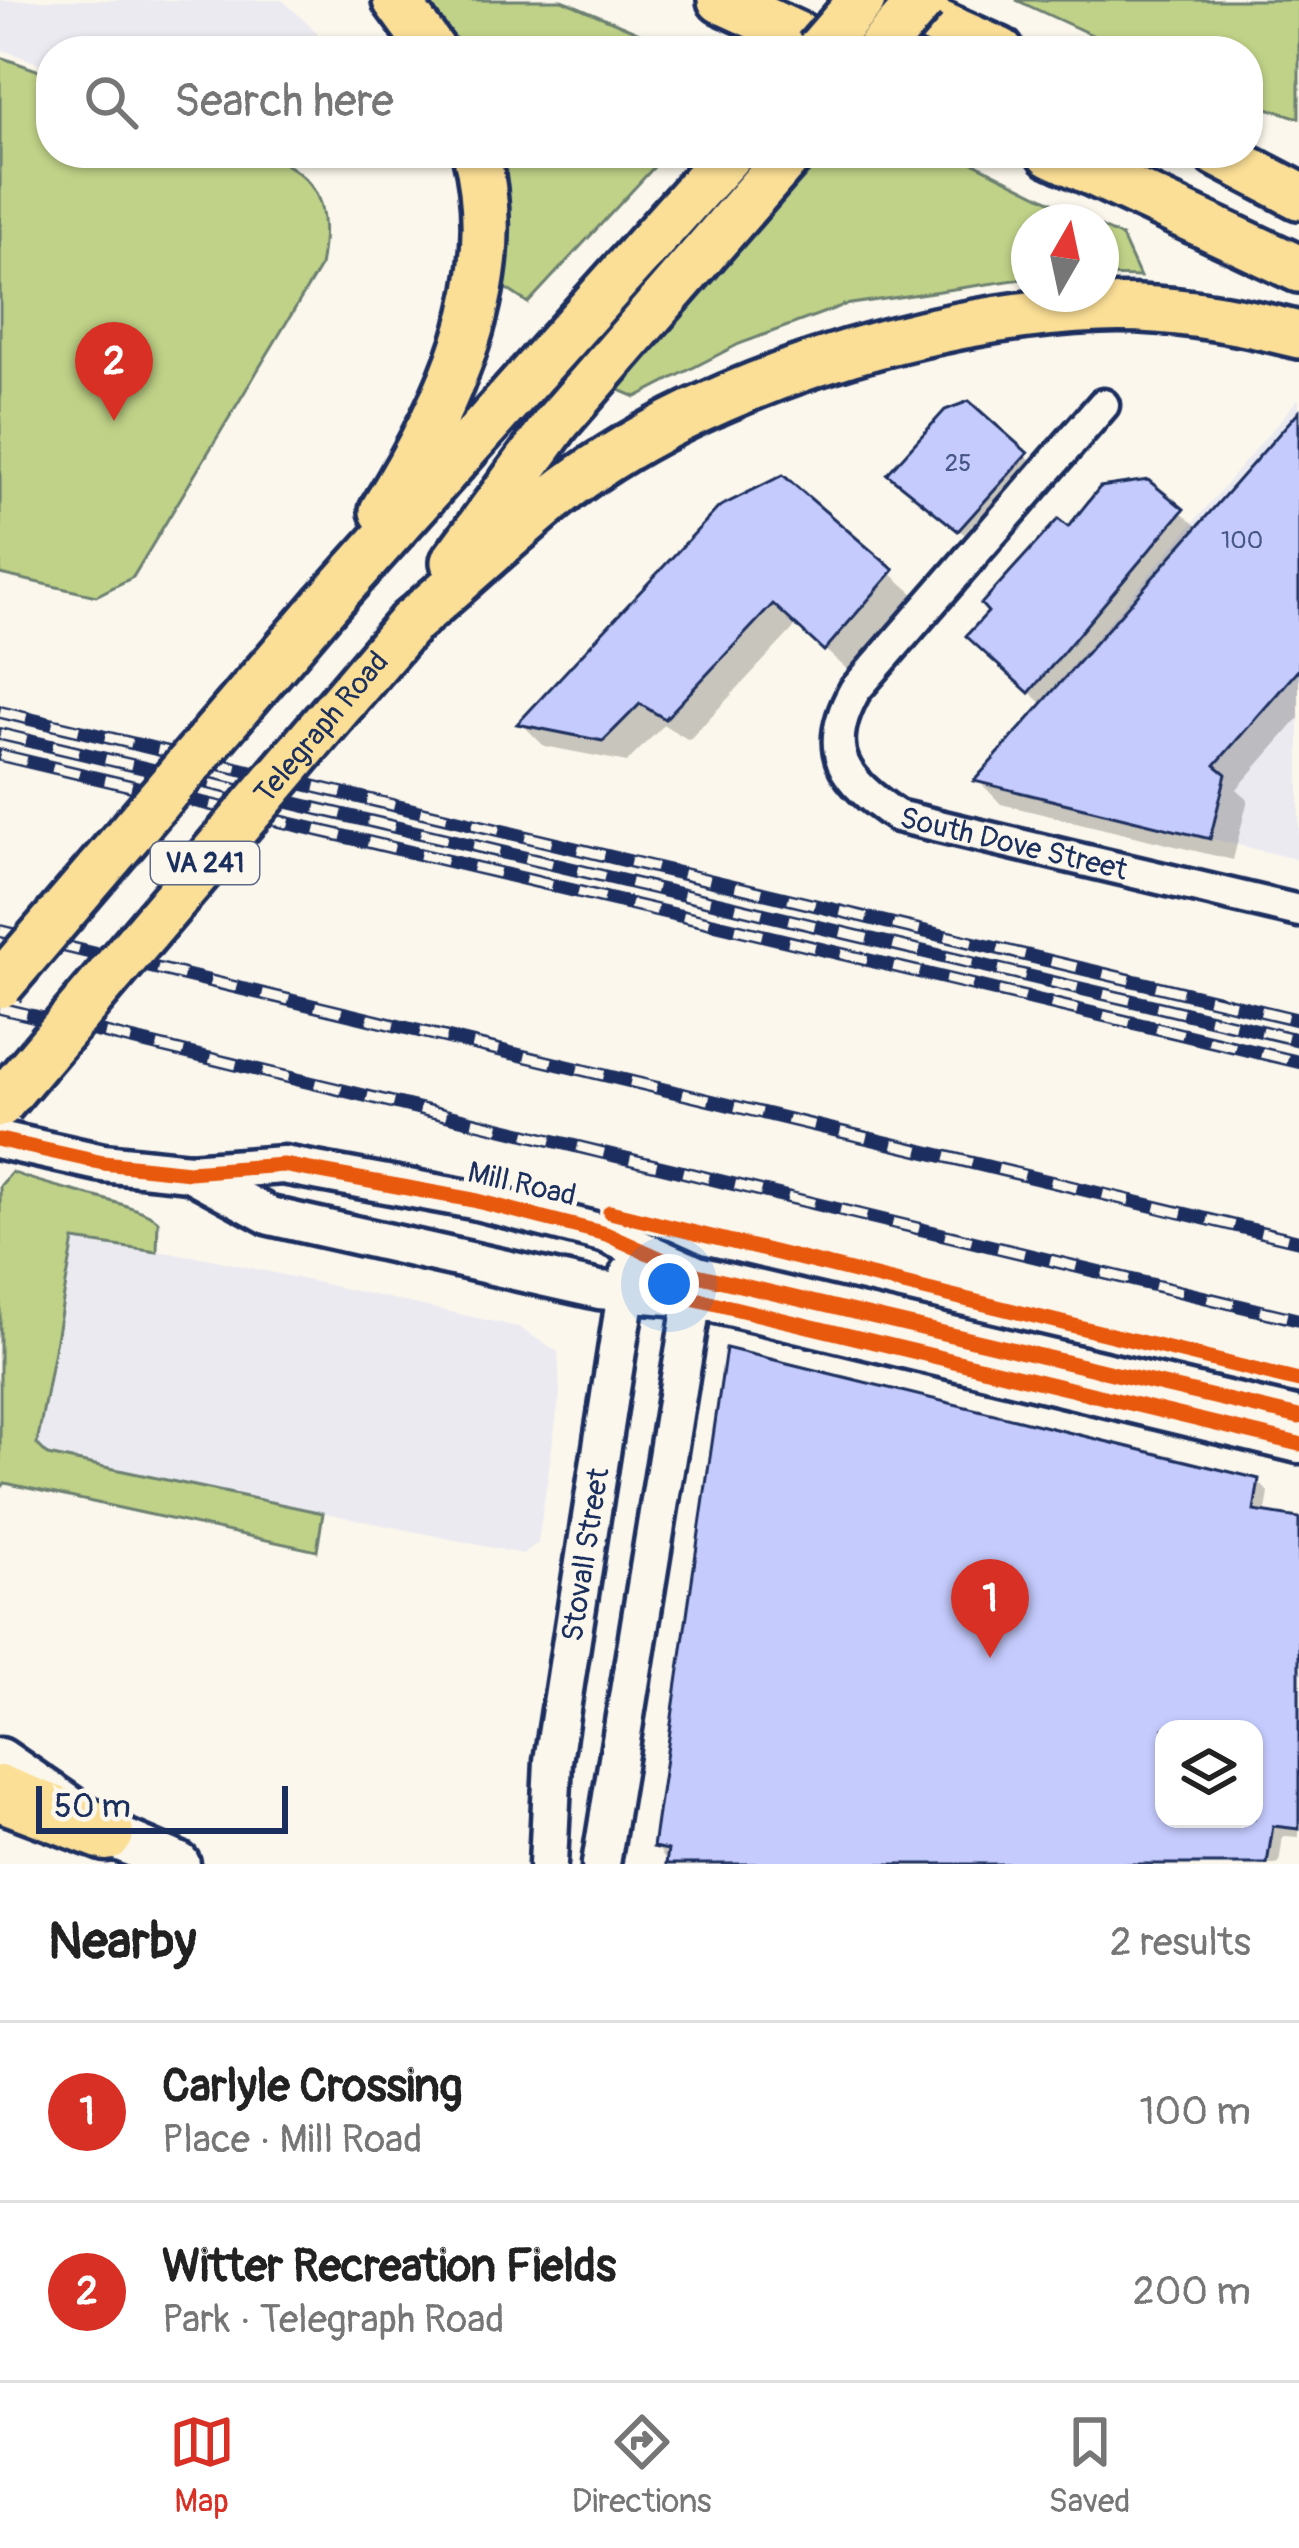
<!DOCTYPE html>
<meta charset="utf-8">
<style>
:root{--surface:#fff;--page:#f6f6f6;--text:#222;--muted:#767676;--line:#e0e0e0;--accent:#d93025}
body{margin:0;font-family:Pangolin,sans-serif;background:var(--page);color:var(--text)}
.controls{position:absolute;right:36px;bottom:36px;display:grid;overflow:hidden;border-radius:24px;box-shadow:0 3px 9px #0004}
.controls button{width:108px;height:108px;display:grid;place-items:center;padding:0;border:0;border-bottom:3px solid var(--line);background:var(--surface);color:var(--text);font:60px sans-serif}
.compass{position:absolute;left:1011px;top:204px;width:108px;height:108px;border-radius:50%;background:var(--surface);box-shadow:0 3px 9px #0004;rotate:9deg}
.scale{position:absolute;left:36px;bottom:30px;width:252px;box-sizing:border-box;padding-left:12px;border:6px solid #1b2f5e;border-top:0;font-size:33px;line-height:42px;white-space:nowrap;color:#1b2f5e;-webkit-text-stroke:9px #fbf7ec;paint-order:stroke}
.you{position:absolute;left:669px;top:1284px;width:42px;height:42px;margin:-30px;border:9px solid #fff;border-radius:50%;background:#1a73e8;box-shadow:0 0 0 18px #1a73e833}
.badge{display:grid;place-items:center;width:78px;height:78px;border-radius:50%;background:var(--accent);color:#fff;font-size:39px;font-weight:700}
.pin{position:absolute;translate:-50% -99px;filter:drop-shadow(0 3px 6px #0008)}
.pin::after{content:'';position:absolute;top:63px;width:42px;height:36px;background:inherit;clip-path:polygon(0 0,100% 0,50% 100%)}
.list{margin:0;padding:0;list-style:none}
h2{display:flex;justify-content:space-between;align-items:center;height:156px;margin:0;padding:0 48px;font-size:51px}
h2 small{font-size:39px;font-weight:400;color:var(--muted)}
.list li{display:grid;grid-template-columns:78px 1fr auto;gap:36px;align-items:center;box-sizing:border-box;height:180px;padding:0 48px;border-top:3px solid var(--line)}
.list b{display:block;font-size:45px;white-space:nowrap}
.list p{margin:0;font-size:39px;white-space:nowrap;color:var(--muted)}
.list em{font-size:39px;font-style:normal;color:var(--muted)}
.icon{flex:none;width:66px;height:66px;fill:none;stroke:currentColor;stroke-width:2;stroke-linecap:round;stroke-linejoin:round}
.map{position:relative;flex:none;width:1299px;height:1864px;overflow:hidden}
.search{position:absolute;background:var(--surface);box-shadow:0 3px 9px #0004;left:36px;right:36px;top:36px;height:132px;display:flex;align-items:center;gap:30px;box-sizing:border-box;padding:0 42px;border-radius:48px;color:var(--muted);font-size:45px}
.sheet{height:516px;background:var(--surface)}
nav{display:flex;justify-content:space-around;align-items:center;box-sizing:border-box;height:168px;border-top:3px solid var(--line);background:var(--surface);font-size:33px;color:var(--muted)}
nav a{display:grid;justify-items:center;gap:6px}
nav .on{color:var(--accent)}
.map>svg:first-child{display:block}
.built{fill:#ebeaf1}
.green{fill:#bfd287;stroke:#6d8072;stroke-width:3}
.shadow{fill:#0003;fill-rule:evenodd}
.building{fill:#c5cbfd;stroke:#1b2f5e;stroke-width:3;fill-rule:evenodd}
.lines{fill:none;stroke-linecap:round;stroke-linejoin:round}
.minor-casing{stroke:#1b2f5e;stroke-width:39}
.tertiary-casing{stroke:#1b2f5e;stroke-width:45}
.secondary-casing{stroke:#1b2f5e;stroke-width:51}
.primary-casing{stroke:#1b2f5e;stroke-width:54}
.motorway-casing{stroke:#1b2f5e;stroke-width:63}
.minor{stroke:#fbf7ec;stroke-width:30}
.tertiary{stroke:#fbf7ec;stroke-width:36}
.secondary{stroke:#fbf7ec;stroke-width:42}
.primary{stroke:#fbdf96;stroke-width:45}
.motorway{stroke:#fbdf96;stroke-width:54}
.rail-casing{stroke:#1b2f5e;stroke-width:14}
.rail{stroke:#fbf7ec;stroke-width:9;stroke-dasharray:27;stroke-linecap:butt}
.primary-bridge-casing{stroke:#1b2f5e;stroke-width:54;stroke-linecap:butt}
.primary-bridge{stroke:#fbdf96;stroke-width:45}
.cycleway-casing{stroke:#fbf7ec;stroke-width:22}
.cycleway{stroke:#e8590c;stroke-width:15}
.labels{text-anchor:middle;dominant-baseline:central;stroke-width:10;stroke-linejoin:round;paint-order:stroke}
.number-label{font-size:24px;fill:#465686}
.shield{fill:#fbf7ec;stroke:#5e6b89;stroke-width:3}
.shield-label{font-size:27px;font-weight:bold;fill:#1b2f5e}
.street-label{font-size:30px;fill:#1b2f5e;stroke:#fbf7ec}
</style>
<div class="map">
<svg width="1299" height="1864" viewBox="0 0 1299 1864">
<rect width="100%" height="100%" fill="#fbf7ec"/>
<filter id="ink" filterUnits="userSpaceOnUse"><feTurbulence type="fractalNoise" baseFrequency=".00833" numOctaves="2"/><feDisplacementMap in="SourceGraphic" scale="24" xChannelSelector="R" yChannelSelector="G"/><feConvolveMatrix kernelMatrix="1 2 1 2 8 2 1 2 1" color-interpolation-filters="sRGB"/></filter>
<g filter="url(#ink)">
<!-- built -->
<path class="built" d="M0,0H282L316,31L325,51H51V68L0,49Z
M1299,398V860L974,781Z
M74,1240L206,1258L518,1327L558,1352L560,1393L538,1543L522,1554L48,1455L37,1444Z"/>
<!-- green -->
<path class="green" d="M429,0H562L682,51H460Z
M1016,0H1299V118L1248,102V51H1127Z
M0,57L51,75V153H261C322,175 330,208 320,267L133,577L96,596L0,574Z
M500,153H667L528,303L499,284Z
M826,153H954L1092,222H1029V278L844,305L739,344L636,397L617,389Z
M1101,227L1122,237L1140,277L1101,276Z
M12,1172C44,1187 143,1204 158,1221L157,1252L74,1240L37,1444L48,1455L323,1513L317,1551L5,1483L0,1489V1186Z"/>
<!-- shadow -->
<path class="shadow" d="M969,405L1031,460L964,534L891,474Z
M1299,416V718L1237,789L1248,799L1233,860L1001,804L979,781L1045,706L993,658L1068,532L1147,483L1200,529Z
M783,479L915,595L849,671L797,625L689,740L664,725L627,762L544,746L522,724Z
M1258,1481L1269,1493L1265,1516L1299,1521V1837L1283,1836L1279,1864H669L656,1846ZM1164,1729H1254V1819H1164Z"/>
<!-- building -->
<path class="building" d="M969,401L1028,453L958,531L887,474L945,410Z
M1299,411V669L1215,765L1226,774L1210,839L974,781Z
M783,475L894,570L824,651L773,604L665,719L640,704L603,741L517,724L719,507Z
M1148,480L1184,509L1029,693L966,636L988,612L981,604L1058,519L1068,527L1100,487Z
M726,1348L1259,1479L1254,1511L1299,1518V1829L1273,1826L1267,1864H666L668,1850L653,1847ZM1164,1729H1254V1819H1164Z"/>
<g class="lines">
<!-- minor casing -->
<g class="minor-casing">
<g id="minor">
<path id="s1" d="M1103,405L855,690C820,752 844,780 897,816L1299,911"/>
</g>
</g>
<!-- tertiary casing -->
<g class="tertiary-casing">
<g id="tertiary">
<path d="M0,1140L103,1163L189,1172L283,1165L473,1200L606,1234L697,1275L1299,1417"/>
<path d="M189,1172L270,1216L599,1290L692,1298L1299,1444"/>
<path id="s2" d="M548,1864L553,1761L629,1274"/>
<path d="M601,1864L696,1279"/>
</g>
</g>
<!-- secondary casing -->
<g class="secondary-casing">
<path id="secondary" d="M0,1760L106,1833L178,1864"/>
</g>
<!-- primary casing -->
<g class="primary-casing">
<path id="primary" d="M396,0L433,51
M721,0L832,51
M886,0L1000,51
M1051,153L1299,269
M1217,153L1299,196
M383,511C448,406 509,280 476,153
M454,562L557,422L791,153
M326,604L730,153
M410,623C459,582 506,537 555,497C694,386 925,316 1100,309C1166,306 1236,319 1299,335"/>
</g>
<!-- motorway casing -->
<g class="motorway-casing">
<path id="motorway" d="M0,1793L106,1833"/>
</g>
<!-- minor -->
<use href="#minor" class="minor"/>
<!-- tertiary -->
<use href="#tertiary" class="tertiary"/>
<!-- secondary -->
<use href="#secondary" class="secondary"/>
<!-- primary -->
<use href="#primary" class="primary"/>
<!-- motorway -->
<use href="#motorway" class="motorway"/>
<!-- rail casing -->
<g class="rail-casing">
<path id="rail" d="M0,712L1299,1020
M0,734L1299,1040
M0,755L1299,1062
M0,931L1299,1241
M0,1008L1299,1320"/>
</g>
<!-- rail -->
<use href="#rail" class="rail"/>
<!-- primary-bridge casing -->
<g class="primary-bridge-casing">
<g id="primary-bridge">
<path d="M818,51L862,0"/>
<path d="M878,51L922,0"/>
<path d="M0,985L326,604"/>
<path id="s3" d="M0,1104L410,623"/>
</g>
</g>
<!-- primary-bridge -->
<use href="#primary-bridge" class="primary-bridge"/>
<!-- cycleway casing -->
<g class="cycleway-casing">
<path id="cycleway" d="M0,1140L103,1163L189,1172L283,1165L473,1200L606,1234L697,1275L1299,1417
M610,1212L1299,1381
M692,1298L1299,1444"/>
</g>
<!-- cycleway -->
<use href="#cycleway" class="cycleway"/>
</g>
</g>
<g class="labels">
<!-- number labels -->
<g class="number-label">
<text x="958" y="463">25</text>
<text x="1242" y="540">100</text>
</g>
<!-- shield labels -->
<rect class="shield" x="151" y="842" width="108" height="42" rx="9"/>
<g class="shield-label">
<text x="205" y="863">VA 241</text>
</g>
<!-- street labels -->
<g class="street-label">
<text stroke="none"><textPath href="#s3" startOffset="495">Telegraph Road</textPath></text>
<text stroke="none"><textPath href="#s1" startOffset="651">South Dove Street</textPath></text>
<text transform="translate(522 1184) rotate(13)">Mill Road</text>
<text stroke="none"><textPath href="#s2" startOffset="312">Stovall Street</textPath></text>
</g>
</g>
</svg>
<div class="controls">
<button><svg class="icon" aria-label="layers" viewBox="0 0 24 24"><path d="M12 4l9 5-9 5-9-5zM3 14l9 5 9-5"/></svg></button>
</div>
<svg class="compass" viewBox="-18 -18 36 36"><path d="M0-13l5 13h-10z" fill="#e53935"/><path d="M0 13l5-13h-10z" fill="#767676"/></svg>
<div class="scale">50 m</div>
<div class="you"></div>
<div class="pin badge" style="left:990px;top:1658px">1</div>
<div class="pin badge" style="left:114px;top:421px">2</div>
<div class="search"><svg class="icon" aria-label="search" viewBox="0 0 24 24"><circle cx="10" cy="10" r="6"/><path d="M15 15l6 6"/></svg>Search here</div>
</div>
<section class="sheet">
<h2>Nearby<small>2 results</small></h2>
<ul class="list">
<li><span class="badge">1</span><div><b>Carlyle Crossing</b><p>Place · Mill Road</p></div><em>100 m</em></li>
<li><span class="badge">2</span><div><b>Witter Recreation Fields</b><p>Park · Telegraph Road</p></div><em>200 m</em></li>
</ul>
</section>
<nav>
<a class="on"><svg class="icon" aria-label="map" viewBox="0 0 24 24"><path d="M3 6l6-2 6 2 6-2v14l-6 2-6-2-6 2zM9 4v14M15 6v14"/></svg>Map</a>
<a><svg class="icon" aria-label="directions" viewBox="0 0 24 24"><path d="M12 3l9 9-9 9-9-9zM9 14v-3h6M13 9l2 2-2 2"/></svg>Directions</a>
<a><svg class="icon" aria-label="saved" viewBox="0 0 24 24"><path d="M7 4h10v16l-5-4-5 4z"/></svg>Saved</a>
</nav>
